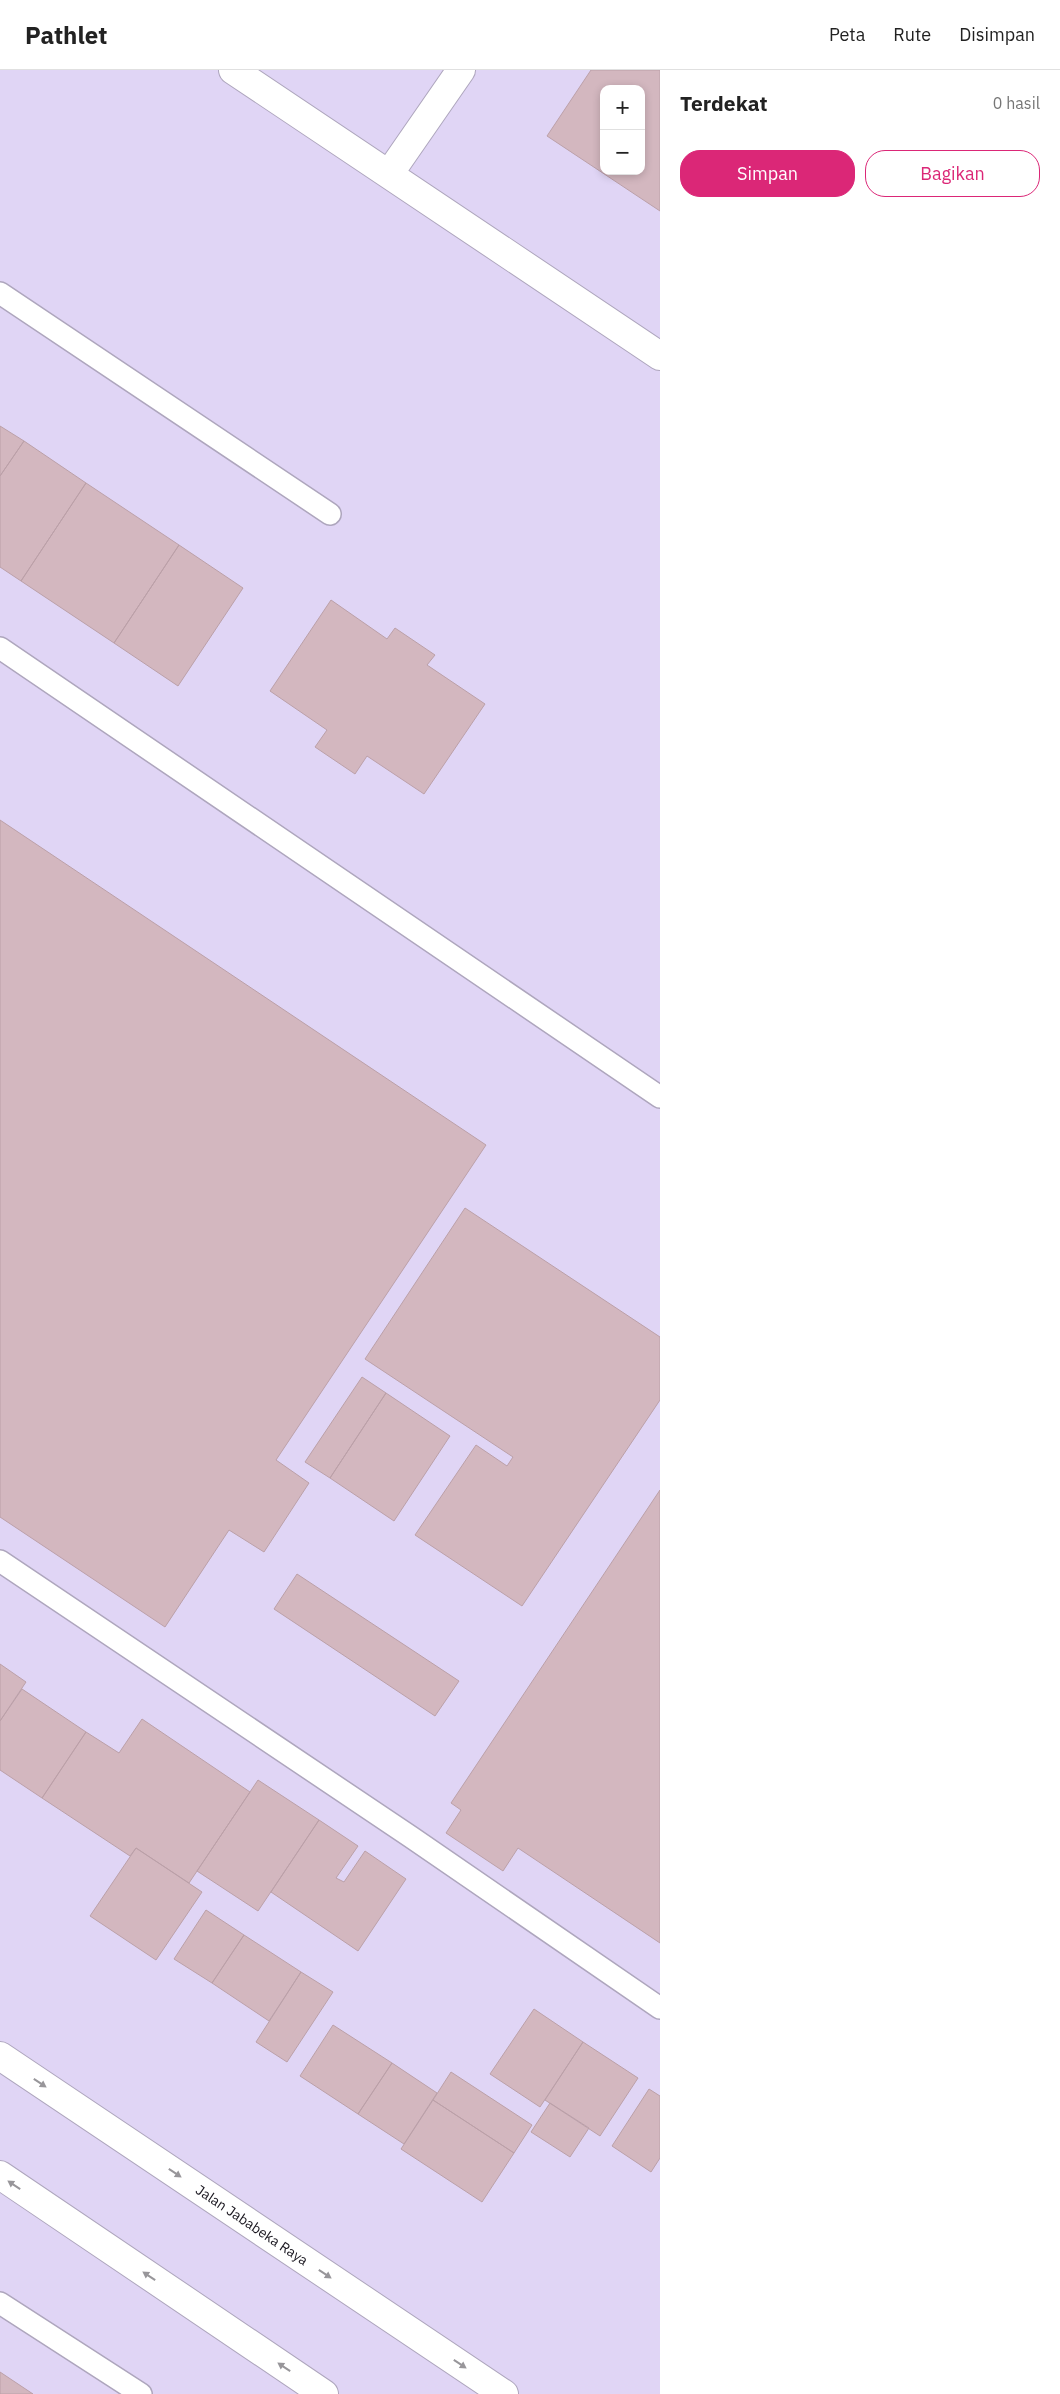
<!DOCTYPE html>
<html lang="id">
<meta charset="utf-8">
<style>
:root{--surface:#fff;--page:#f6f6f6;--text:#222;--muted:#767676;--line:#e0e0e0;--accent:#db2777}
body{margin:0;font-family:"IBM Plex Sans",sans-serif;background:var(--page);color:var(--text)}
.controls{position:absolute;right:15px;top:15px;display:grid;overflow:hidden;border-radius:10px;box-shadow:0 2px 8px #0003}
.controls button{width:45px;height:45px;display:grid;place-items:center;padding:0;border:0;border-bottom:1px solid var(--line);background:var(--surface);color:var(--text);font:25px sans-serif}
.list{margin:0;padding:0;list-style:none}
h2{display:flex;justify-content:space-between;align-items:center;height:65px;margin:0;padding:0 20px;font-size:21px}
h2 small{font-size:16px;font-weight:400;color:var(--muted)}
.actions{display:flex;gap:10px;padding:15px 20px}
.actions a{flex:1;padding:11px 0;border:1px solid var(--accent);border-radius:20px;text-align:center;font-size:18px;color:var(--accent)}
.actions .main{background:var(--accent);color:#fff}
.map{position:relative;flex:none;width:660px;height:2324px;overflow:hidden}
header{display:flex;align-items:center;gap:30px;box-sizing:border-box;height:70px;padding:0 25px;background:var(--surface);border-bottom:1px solid var(--line)}
header strong{font-size:24px}
nav{display:flex;gap:28px;margin-inline-start:auto;font-size:18px}
main{display:flex}
aside{flex:1;background:var(--surface)}
.map>svg:first-child{display:block}
.built{fill:#e0d5f5;fill-rule:evenodd}
.building{fill:#d3b7bf;stroke:#bba0a8;fill-rule:evenodd}
.lines{fill:none;stroke-linecap:round;stroke-linejoin:round}
.service-casing{stroke:#aea6bd;stroke-width:24}
.minor-casing{stroke:#aea6bd;stroke-width:30}
.service{stroke:#fff;stroke-width:21}
.minor{stroke:#fff;stroke-width:28}
.oneway{fill:#98969a}
.labels{text-anchor:middle;dominant-baseline:central;stroke-width:4.5;stroke-linejoin:round;paint-order:stroke}
.street-label{font-size:14px;fill:#19161f;stroke:#fff}
</style>
<header>
<strong>Pathlet</strong>
<nav><a>Peta</a><a>Rute</a><a>Disimpan</a></nav>
</header>
<main>
<div class="map">
<svg width="660" height="2324" viewBox="0 0 660 2324">
<rect width="100%" height="100%" fill="#ebe2fb"/>
<!-- built -->
<path class="built" d="M0,0H660V2324H0ZM604,19H641V101H604Z"/>
<!-- building -->
<path class="building" d="M591,0H660V141L547,66ZM604,19H641V101H604Z
M0,356L24,371L0,406Z
M24,371L86,413L21,511L0,497V406Z
M86,413L179,475L114,573L21,511Z
M179,475L243,518L178,616L114,573Z
M331,530L387,569L395,558L435,585L427,595L485,634L424,724L367,686L355,704L315,677L327,660L270,621Z
M0,750L486,1075L276,1390L309,1413L264,1482L229,1460L165,1557L0,1447Z
M465,1138L660,1267V1330L522,1536L415,1465L476,1375L507,1396L513,1387L365,1289Z
M362,1307L386,1323L330,1408L305,1392Z
M386,1323L450,1366L394,1451L330,1408Z
M660,1420V1873L518,1778L503,1801L446,1763L461,1740L451,1733Z
M297,1504L459,1611L435,1646L274,1539Z
M0,1594L26,1612L0,1651Z
M22,1619L86,1662L42,1728L0,1700V1651Z
M142,1649L250,1722L189,1813L136,1778L130,1786L42,1728L86,1662L119,1683Z
M258,1710L319,1750L258,1841L197,1801Z
M319,1750L358,1776L336,1808L344,1812L365,1781L406,1809L358,1881L271,1822Z
M136,1778L202,1822L156,1890L90,1846Z
M206,1840L244,1865L212,1913L174,1889Z
M244,1865L301,1902L269,1951L212,1913Z
M301,1902L333,1922L287,1992L256,1972Z
M534,1939L583,1972L540,2037L490,2004Z
M333,1955L392,1993L358,2044L300,2006Z
M583,1972L638,2008L600,2066L545,2030Z
M392,1993L437,2023L404,2074L358,2044Z
M451,2002L532,2055L514,2083L433,2030Z
M649,2019L660,2026V2088L651,2102L612,2076Z
M433,2030L514,2083L482,2132L401,2079Z
M550,2033L589,2058L570,2087L531,2062Z
M0,2302L33,2324H0Z"/>
<g class="lines">
<!-- service casing -->
<g class="service-casing">
<path id="service" d="M0,223L330,444
M0,578L660,1027
M0,1491L411,1767L660,1938
M0,2233L141,2324"/>
</g>
<!-- minor casing -->
<g class="minor-casing">
<path id="minor" d="M233,0L660,286
M389,104L461,0
M0,1986L504,2324
M0,2105L324,2324"/>
</g>
<!-- service -->
<use href="#service" class="service"/>
<!-- minor -->
<use href="#minor" class="minor"/>
</g>
<!-- one-way arrows -->
<defs><path id="oneway-solid" d="M-6-.8H1V-3.2L6.5 0L1 3.2V.8H-6Z" transform="scale(1.25)"/></defs>
<g class="oneway">
<use href="#oneway-solid" transform="translate(40 2013) rotate(34)"/>
<use href="#oneway-solid" transform="translate(175 2103) rotate(34)"/>
<use href="#oneway-solid" transform="translate(14 2115) rotate(-146)"/>
<use href="#oneway-solid" transform="translate(325 2204) rotate(34)"/>
<use href="#oneway-solid" transform="translate(149 2206) rotate(-146)"/>
<use href="#oneway-solid" transform="translate(460 2294) rotate(34)"/>
<use href="#oneway-solid" transform="translate(284 2297) rotate(-146)"/>
</g>
<g class="labels">
<!-- street labels -->
<g class="street-label">
<text transform="translate(252 2155) rotate(34)">Jalan Jababeka Raya</text>
</g>
</g>
</svg>
<div class="controls">
<button>+</button>
<button>−</button>
</div>
</div>
<aside>
<h2>Terdekat<small>0 hasil</small></h2>
<ul class="list">
</ul>
<div class="actions"><a class="main">Simpan</a><a>Bagikan</a></div>
</aside>
</main>
